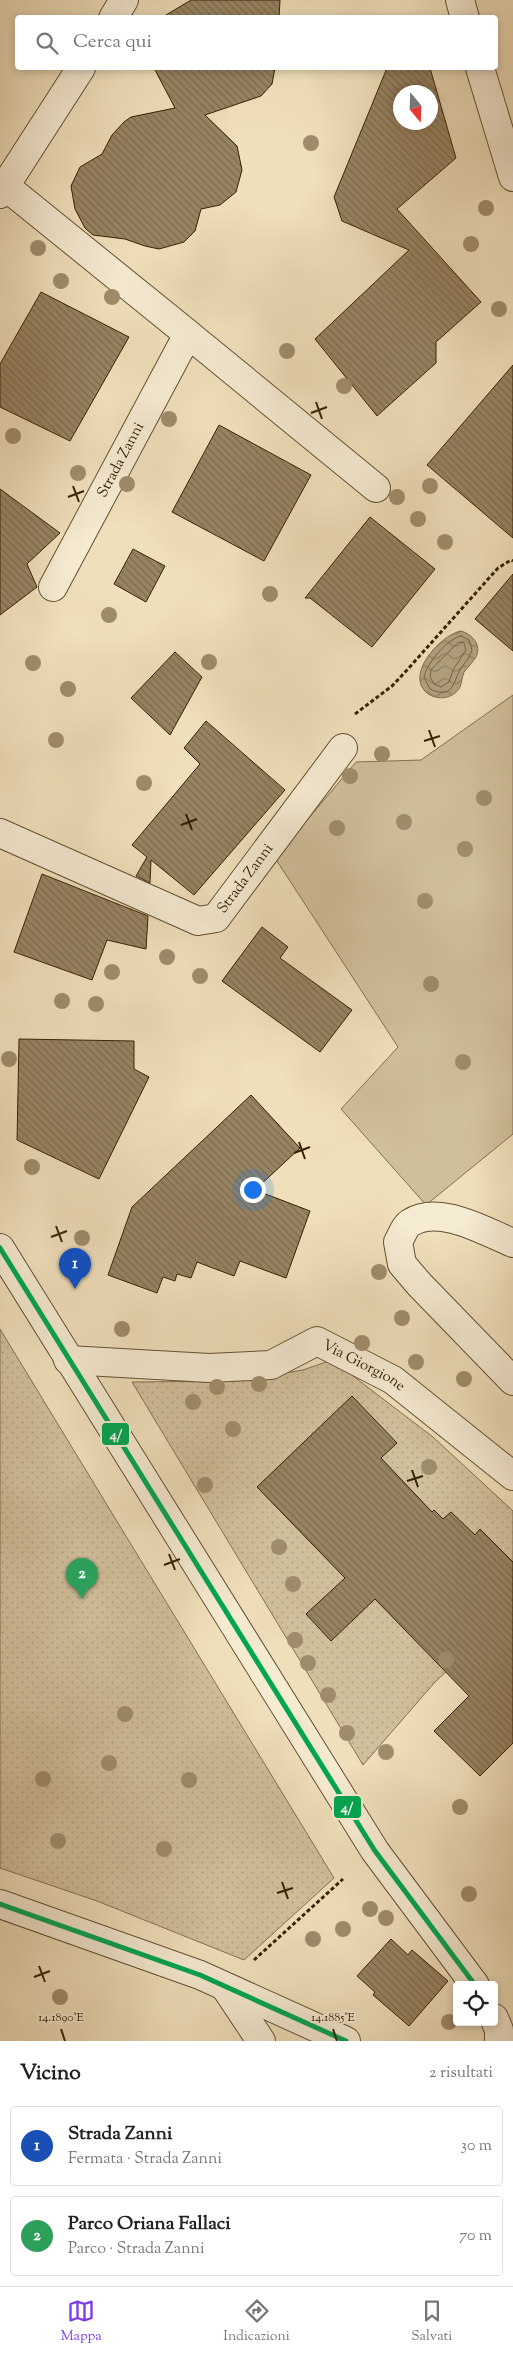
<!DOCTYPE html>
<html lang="it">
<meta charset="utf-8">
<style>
:root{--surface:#fff;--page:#f6f6f6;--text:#222;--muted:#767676;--line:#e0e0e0;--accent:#7c3aed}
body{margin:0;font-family:"Sorts Mill Goudy",serif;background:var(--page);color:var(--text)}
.controls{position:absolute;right:15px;bottom:15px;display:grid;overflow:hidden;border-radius:5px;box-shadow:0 2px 8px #0003}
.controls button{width:45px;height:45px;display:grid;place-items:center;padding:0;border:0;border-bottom:1px solid var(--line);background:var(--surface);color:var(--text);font:25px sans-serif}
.compass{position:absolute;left:393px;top:85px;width:45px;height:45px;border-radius:50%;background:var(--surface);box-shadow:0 2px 8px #0003;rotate:161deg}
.you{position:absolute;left:252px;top:1189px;width:18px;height:18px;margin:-12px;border:4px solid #fff;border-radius:50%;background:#1a73e8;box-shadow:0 0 0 8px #1a73e833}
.badge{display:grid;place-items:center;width:32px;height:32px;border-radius:50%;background:var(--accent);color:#fff;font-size:16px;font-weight:700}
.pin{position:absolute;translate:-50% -41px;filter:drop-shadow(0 1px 2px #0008)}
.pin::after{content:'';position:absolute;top:26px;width:18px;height:15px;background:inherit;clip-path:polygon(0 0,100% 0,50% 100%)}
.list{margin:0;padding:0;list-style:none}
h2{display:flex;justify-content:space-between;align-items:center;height:65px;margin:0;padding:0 20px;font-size:21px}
h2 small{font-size:16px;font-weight:400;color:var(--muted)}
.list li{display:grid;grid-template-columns:32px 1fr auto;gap:15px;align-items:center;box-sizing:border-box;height:80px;margin:0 10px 10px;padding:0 10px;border:1px solid var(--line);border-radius:5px}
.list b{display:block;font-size:19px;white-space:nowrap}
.list p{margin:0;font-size:16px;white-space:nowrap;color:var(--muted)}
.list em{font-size:16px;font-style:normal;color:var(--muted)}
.icon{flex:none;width:28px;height:28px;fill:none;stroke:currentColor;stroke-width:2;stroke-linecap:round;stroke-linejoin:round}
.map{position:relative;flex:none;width:513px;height:2041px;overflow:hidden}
.search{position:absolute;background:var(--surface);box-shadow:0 2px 8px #0003;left:15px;right:15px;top:15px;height:55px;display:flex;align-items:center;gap:12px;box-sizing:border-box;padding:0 18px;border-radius:5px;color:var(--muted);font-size:19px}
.sheet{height:245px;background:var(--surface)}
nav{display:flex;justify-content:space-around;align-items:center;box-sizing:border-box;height:70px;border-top:1px solid var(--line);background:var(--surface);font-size:14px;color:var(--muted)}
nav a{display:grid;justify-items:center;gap:2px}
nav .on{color:var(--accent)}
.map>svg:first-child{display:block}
.grass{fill:#d0bf9b;stroke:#847050}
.park{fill:url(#park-dots);stroke:#847050}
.water{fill:url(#water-waves);stroke:#806d4c}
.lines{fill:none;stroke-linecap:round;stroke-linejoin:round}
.shore{stroke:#746040;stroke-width:1}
.building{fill:url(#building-back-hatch);stroke:#372204;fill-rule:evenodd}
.minor-casing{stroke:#655132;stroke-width:30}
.path{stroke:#372204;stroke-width:3;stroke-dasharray:4 2.5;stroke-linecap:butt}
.minor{stroke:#f5ead2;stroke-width:28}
.bus-1-casing{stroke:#f5ead2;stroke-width:9}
.bus-1{stroke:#00a651;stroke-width:5}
.tree{fill:#9f8c6b}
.ticks{fill:none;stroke:#372204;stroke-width:2}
.labels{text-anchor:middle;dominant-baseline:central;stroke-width:4;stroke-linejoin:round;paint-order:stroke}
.street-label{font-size:15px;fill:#372204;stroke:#f5ead2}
.ticks-label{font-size:12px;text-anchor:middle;fill:#372204;stroke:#f5ead2;stroke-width:4;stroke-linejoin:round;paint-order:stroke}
.line-badge{stroke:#f5ead2;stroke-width:2}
.badge-label{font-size:14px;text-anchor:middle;font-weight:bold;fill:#fff}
</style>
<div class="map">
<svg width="513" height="2041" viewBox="0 0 513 2041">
<defs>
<pattern id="park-dots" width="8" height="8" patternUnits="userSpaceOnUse" patternTransform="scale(1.25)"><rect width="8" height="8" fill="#d0bf9b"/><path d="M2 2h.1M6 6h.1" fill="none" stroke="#b3a484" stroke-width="1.8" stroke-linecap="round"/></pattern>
<pattern id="water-waves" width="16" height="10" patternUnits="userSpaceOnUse" patternTransform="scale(1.25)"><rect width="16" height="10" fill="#b09f7c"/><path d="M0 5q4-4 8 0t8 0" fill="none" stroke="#908163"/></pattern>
<pattern id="building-back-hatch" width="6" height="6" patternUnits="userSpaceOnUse" patternTransform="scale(1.25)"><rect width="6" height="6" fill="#978463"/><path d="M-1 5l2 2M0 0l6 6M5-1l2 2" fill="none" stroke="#7c6c4f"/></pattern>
</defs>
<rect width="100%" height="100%" fill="#efdfba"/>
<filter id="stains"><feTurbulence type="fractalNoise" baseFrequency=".004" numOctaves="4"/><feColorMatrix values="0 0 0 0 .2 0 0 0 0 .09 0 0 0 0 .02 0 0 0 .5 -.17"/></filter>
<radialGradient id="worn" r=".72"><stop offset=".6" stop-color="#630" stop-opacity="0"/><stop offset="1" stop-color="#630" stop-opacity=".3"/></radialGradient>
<!-- grass -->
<path class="grass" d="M513,695V1134L426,1205L341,1109L398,1047L275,858L356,762L421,760Z"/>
<!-- park -->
<path class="park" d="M0,1329L334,1878L244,1960L97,1901L0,1868Z
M332,1360L433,1437L513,1511V1610L435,1682L363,1765L132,1382L237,1381L303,1370Z"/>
<!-- water -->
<path class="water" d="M461,631C472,634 482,645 476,657C473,662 468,667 464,672C462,677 462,682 460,687C454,699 437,701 427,693C404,674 442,634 461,631Z"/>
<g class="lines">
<!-- shore -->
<path class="shore" d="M461,636L469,640L472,650C470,658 464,663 460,670C452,685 453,699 430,689L424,677C426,664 448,638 461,636Z
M459,642L464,643L466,650L453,670L449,682L441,687L434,684L430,677L431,670Z"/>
</g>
<!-- building -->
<path class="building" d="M191,0H280L279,18H161Z
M154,68H275L272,84L261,96L205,115L237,146L242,170L236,192L220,205L201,209L195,231L184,242L159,249L145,246L125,239L93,235L85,228L75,209L71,186L80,167L102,154L112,135L124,122L131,117L175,108Z
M387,68H430L456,158L397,209L481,302L436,342V363L377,416L315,339L409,250L342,221L334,197ZM400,92H430V122H400Z
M41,292L129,337L70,441L0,407V364Z
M513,365V538L427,465Z
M219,425L311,475L264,561L172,512Z
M0,489L60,533L27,564L37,587L0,615Z
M370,517L435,569L372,647L310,598H305Z
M133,549L165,566L146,602L114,584Z
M513,574V651L475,619Z
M175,652L202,677L170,735L131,698Z
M206,721L285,790L194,895L151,860L150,883L136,876L147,857L132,845L200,764L184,748Z
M42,874L148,916L146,949L107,940L92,980L14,952Z
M262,927L288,947L280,958L352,1010L320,1052L222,981Z
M19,1039L134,1041V1069L149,1077L99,1179L17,1140Z
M251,1095L300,1148L255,1190L310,1211L286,1278L240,1261L234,1276L197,1262L191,1278L177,1274L175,1281L163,1277L157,1293L108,1275L132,1207Z
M352,1396L397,1443L381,1458L432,1512L434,1510L443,1519L451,1512L475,1535L480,1529L513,1562V1743L480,1776L434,1731L469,1696L375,1599L331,1641L306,1614L345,1578L257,1487Z
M391,1939L408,1955L412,1950L448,1981L409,2026L373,1995L375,1992L357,1976Z"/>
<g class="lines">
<!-- minor casing -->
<g class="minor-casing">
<g id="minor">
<path d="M460,0L465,18"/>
<path d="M113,18L124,0"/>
<path d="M480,68L513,177"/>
<path d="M5,186L188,334"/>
<path d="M0,194L81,68"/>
<path id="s1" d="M53,587L188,334L376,488"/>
<path id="s2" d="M0,833L198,921L216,918L343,748"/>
<path d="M513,1243C484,1231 439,1204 410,1223C405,1226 401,1237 398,1242L402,1264L419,1284L513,1381"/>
<path d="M0,1248L375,1851L475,1985"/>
<path id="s3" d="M68,1360L209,1368L271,1365L317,1341L393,1380L513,1476"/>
<path d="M0,1904L200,1975L346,2041"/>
<path d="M225,1987L261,2041"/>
<path d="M494,2018L499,2030V2041"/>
</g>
</g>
<!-- path -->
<path class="path" d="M355,714L392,686L407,670L498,568L511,560L513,561
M254,1960L343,1879"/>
<!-- minor -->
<use href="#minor" class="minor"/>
<!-- bus-1 casing -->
<g class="bus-1-casing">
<path id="bus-1" d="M0,1248L375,1851L475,1985
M0,1904L200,1975L346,2041"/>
</g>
<!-- bus-1 -->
<use href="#bus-1" class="bus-1"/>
</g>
<!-- trees -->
<g class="tree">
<circle cx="311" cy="143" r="8"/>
<circle cx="486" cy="208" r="8"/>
<circle cx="471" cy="244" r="8"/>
<circle cx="38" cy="248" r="8"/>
<circle cx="61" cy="281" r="8"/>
<circle cx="112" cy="297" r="8"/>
<circle cx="499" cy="309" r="8"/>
<circle cx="287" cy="351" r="8"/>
<circle cx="344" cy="386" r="8"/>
<circle cx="169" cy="419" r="8"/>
<circle cx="13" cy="436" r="8"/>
<circle cx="78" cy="473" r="8"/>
<circle cx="127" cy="484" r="8"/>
<circle cx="430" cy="486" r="8"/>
<circle cx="397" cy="497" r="8"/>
<circle cx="418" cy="519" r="8"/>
<circle cx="445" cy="542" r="8"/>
<circle cx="270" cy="594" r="8"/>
<circle cx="109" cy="615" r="8"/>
<circle cx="209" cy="662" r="8"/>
<circle cx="33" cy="663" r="8"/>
<circle cx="68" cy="689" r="8"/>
<circle cx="56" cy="740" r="8"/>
<circle cx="382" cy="754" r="8"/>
<circle cx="350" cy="776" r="8"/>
<circle cx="144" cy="783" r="8"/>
<circle cx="484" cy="798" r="8"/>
<circle cx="404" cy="822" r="8"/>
<circle cx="337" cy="828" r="8"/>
<circle cx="465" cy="849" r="8"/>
<circle cx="425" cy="901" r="8"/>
<circle cx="167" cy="957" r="8"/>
<circle cx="112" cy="972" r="8"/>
<circle cx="200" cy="976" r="8"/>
<circle cx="431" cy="984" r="8"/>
<circle cx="62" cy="1001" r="8"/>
<circle cx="96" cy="1004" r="8"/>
<circle cx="9" cy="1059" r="8"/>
<circle cx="463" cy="1062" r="8"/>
<circle cx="32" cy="1167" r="8"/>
<circle cx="82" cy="1238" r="8"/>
<circle cx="379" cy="1272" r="8"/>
<circle cx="402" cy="1318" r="8"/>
<circle cx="122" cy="1329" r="8"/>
<circle cx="362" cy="1343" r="8"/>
<circle cx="416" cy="1362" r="8"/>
<circle cx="464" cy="1379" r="8"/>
<circle cx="259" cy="1384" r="8"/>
<circle cx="217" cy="1387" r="8"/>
<circle cx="193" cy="1402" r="8"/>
<circle cx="233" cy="1429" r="8"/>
<circle cx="429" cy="1467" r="8"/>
<circle cx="205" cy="1485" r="8"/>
<circle cx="279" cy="1547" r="8"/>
<circle cx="293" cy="1584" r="8"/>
<circle cx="295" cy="1640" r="8"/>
<circle cx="446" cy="1660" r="8"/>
<circle cx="308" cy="1663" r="8"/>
<circle cx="328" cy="1695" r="8"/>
<circle cx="125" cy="1714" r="8"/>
<circle cx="347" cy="1733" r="8"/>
<circle cx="386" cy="1752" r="8"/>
<circle cx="109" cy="1763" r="8"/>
<circle cx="43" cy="1779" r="8"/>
<circle cx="189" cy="1780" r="8"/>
<circle cx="460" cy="1807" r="8"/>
<circle cx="58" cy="1841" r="8"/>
<circle cx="164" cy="1849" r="8"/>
<circle cx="469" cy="1894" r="8"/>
<circle cx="370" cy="1909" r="8"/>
<circle cx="386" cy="1918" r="8"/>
<circle cx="343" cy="1929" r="8"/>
<circle cx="313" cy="1939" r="8"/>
<circle cx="60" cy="1997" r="8"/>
<circle cx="449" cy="2022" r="8"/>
</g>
<!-- ticks -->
<path class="ticks" d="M316,402L322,419M311,413L327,407M73,486L79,502M68,497L84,491M429,730L435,747M424,741L440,736M186,814L192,830M181,825L197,819M299,1142L305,1159M294,1153L310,1147M56,1226L62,1242M51,1237L67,1231M412,1470L418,1487M407,1481L423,1476M169,1554L175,1570M164,1565L180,1559M282,1882L288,1899M277,1893L293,1888M39,1966L45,1982M34,1977L50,1971M61,2029L65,2041M333,2029L337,2041"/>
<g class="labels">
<!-- street labels -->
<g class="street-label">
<text stroke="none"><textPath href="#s1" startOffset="144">Strada Zanni</textPath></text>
<text stroke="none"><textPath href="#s2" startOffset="284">Strada Zanni</textPath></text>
<text stroke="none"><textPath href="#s3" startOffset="308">Via Giorgione</textPath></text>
</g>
</g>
<g class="ticks-label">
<text x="61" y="2021">14.1890°E</text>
<text x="333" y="2021">14.1885°E</text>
</g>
<g class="line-badge">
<rect x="101" y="1422" width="29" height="24" rx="5" fill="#00a651"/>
<rect x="333" y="1795" width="29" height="24" rx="5" fill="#00a651"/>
</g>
<g class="badge-label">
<text x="116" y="1439">4/</text>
<text x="347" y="1812">4/</text>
</g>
<rect width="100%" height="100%" filter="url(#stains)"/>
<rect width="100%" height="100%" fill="url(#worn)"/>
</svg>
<div class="controls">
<button><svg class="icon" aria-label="locate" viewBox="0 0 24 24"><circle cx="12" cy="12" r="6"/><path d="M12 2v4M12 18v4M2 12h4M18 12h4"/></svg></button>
</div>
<svg class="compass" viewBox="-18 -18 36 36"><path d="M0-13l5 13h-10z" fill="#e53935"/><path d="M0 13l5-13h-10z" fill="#767676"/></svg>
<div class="you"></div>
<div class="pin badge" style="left:75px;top:1289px;background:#1a4fb4">1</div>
<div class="pin badge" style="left:82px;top:1599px;background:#2e9e5b">2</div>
<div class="search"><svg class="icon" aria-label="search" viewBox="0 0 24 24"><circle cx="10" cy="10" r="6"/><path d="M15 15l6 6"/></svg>Cerca qui</div>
</div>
<section class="sheet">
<h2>Vicino<small>2 risultati</small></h2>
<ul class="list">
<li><span class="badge" style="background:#1a4fb4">1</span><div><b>Strada Zanni</b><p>Fermata · Strada Zanni</p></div><em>30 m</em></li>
<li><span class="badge" style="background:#2e9e5b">2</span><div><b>Parco Oriana Fallaci</b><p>Parco · Strada Zanni</p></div><em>70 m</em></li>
</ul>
</section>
<nav>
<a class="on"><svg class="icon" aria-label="map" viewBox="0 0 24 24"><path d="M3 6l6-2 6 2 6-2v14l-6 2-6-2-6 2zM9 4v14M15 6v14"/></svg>Mappa</a>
<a><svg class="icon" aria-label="directions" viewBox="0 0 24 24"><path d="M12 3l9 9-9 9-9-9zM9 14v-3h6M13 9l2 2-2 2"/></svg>Indicazioni</a>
<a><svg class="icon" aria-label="saved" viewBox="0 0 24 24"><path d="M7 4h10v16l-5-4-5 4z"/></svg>Salvati</a>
</nav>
